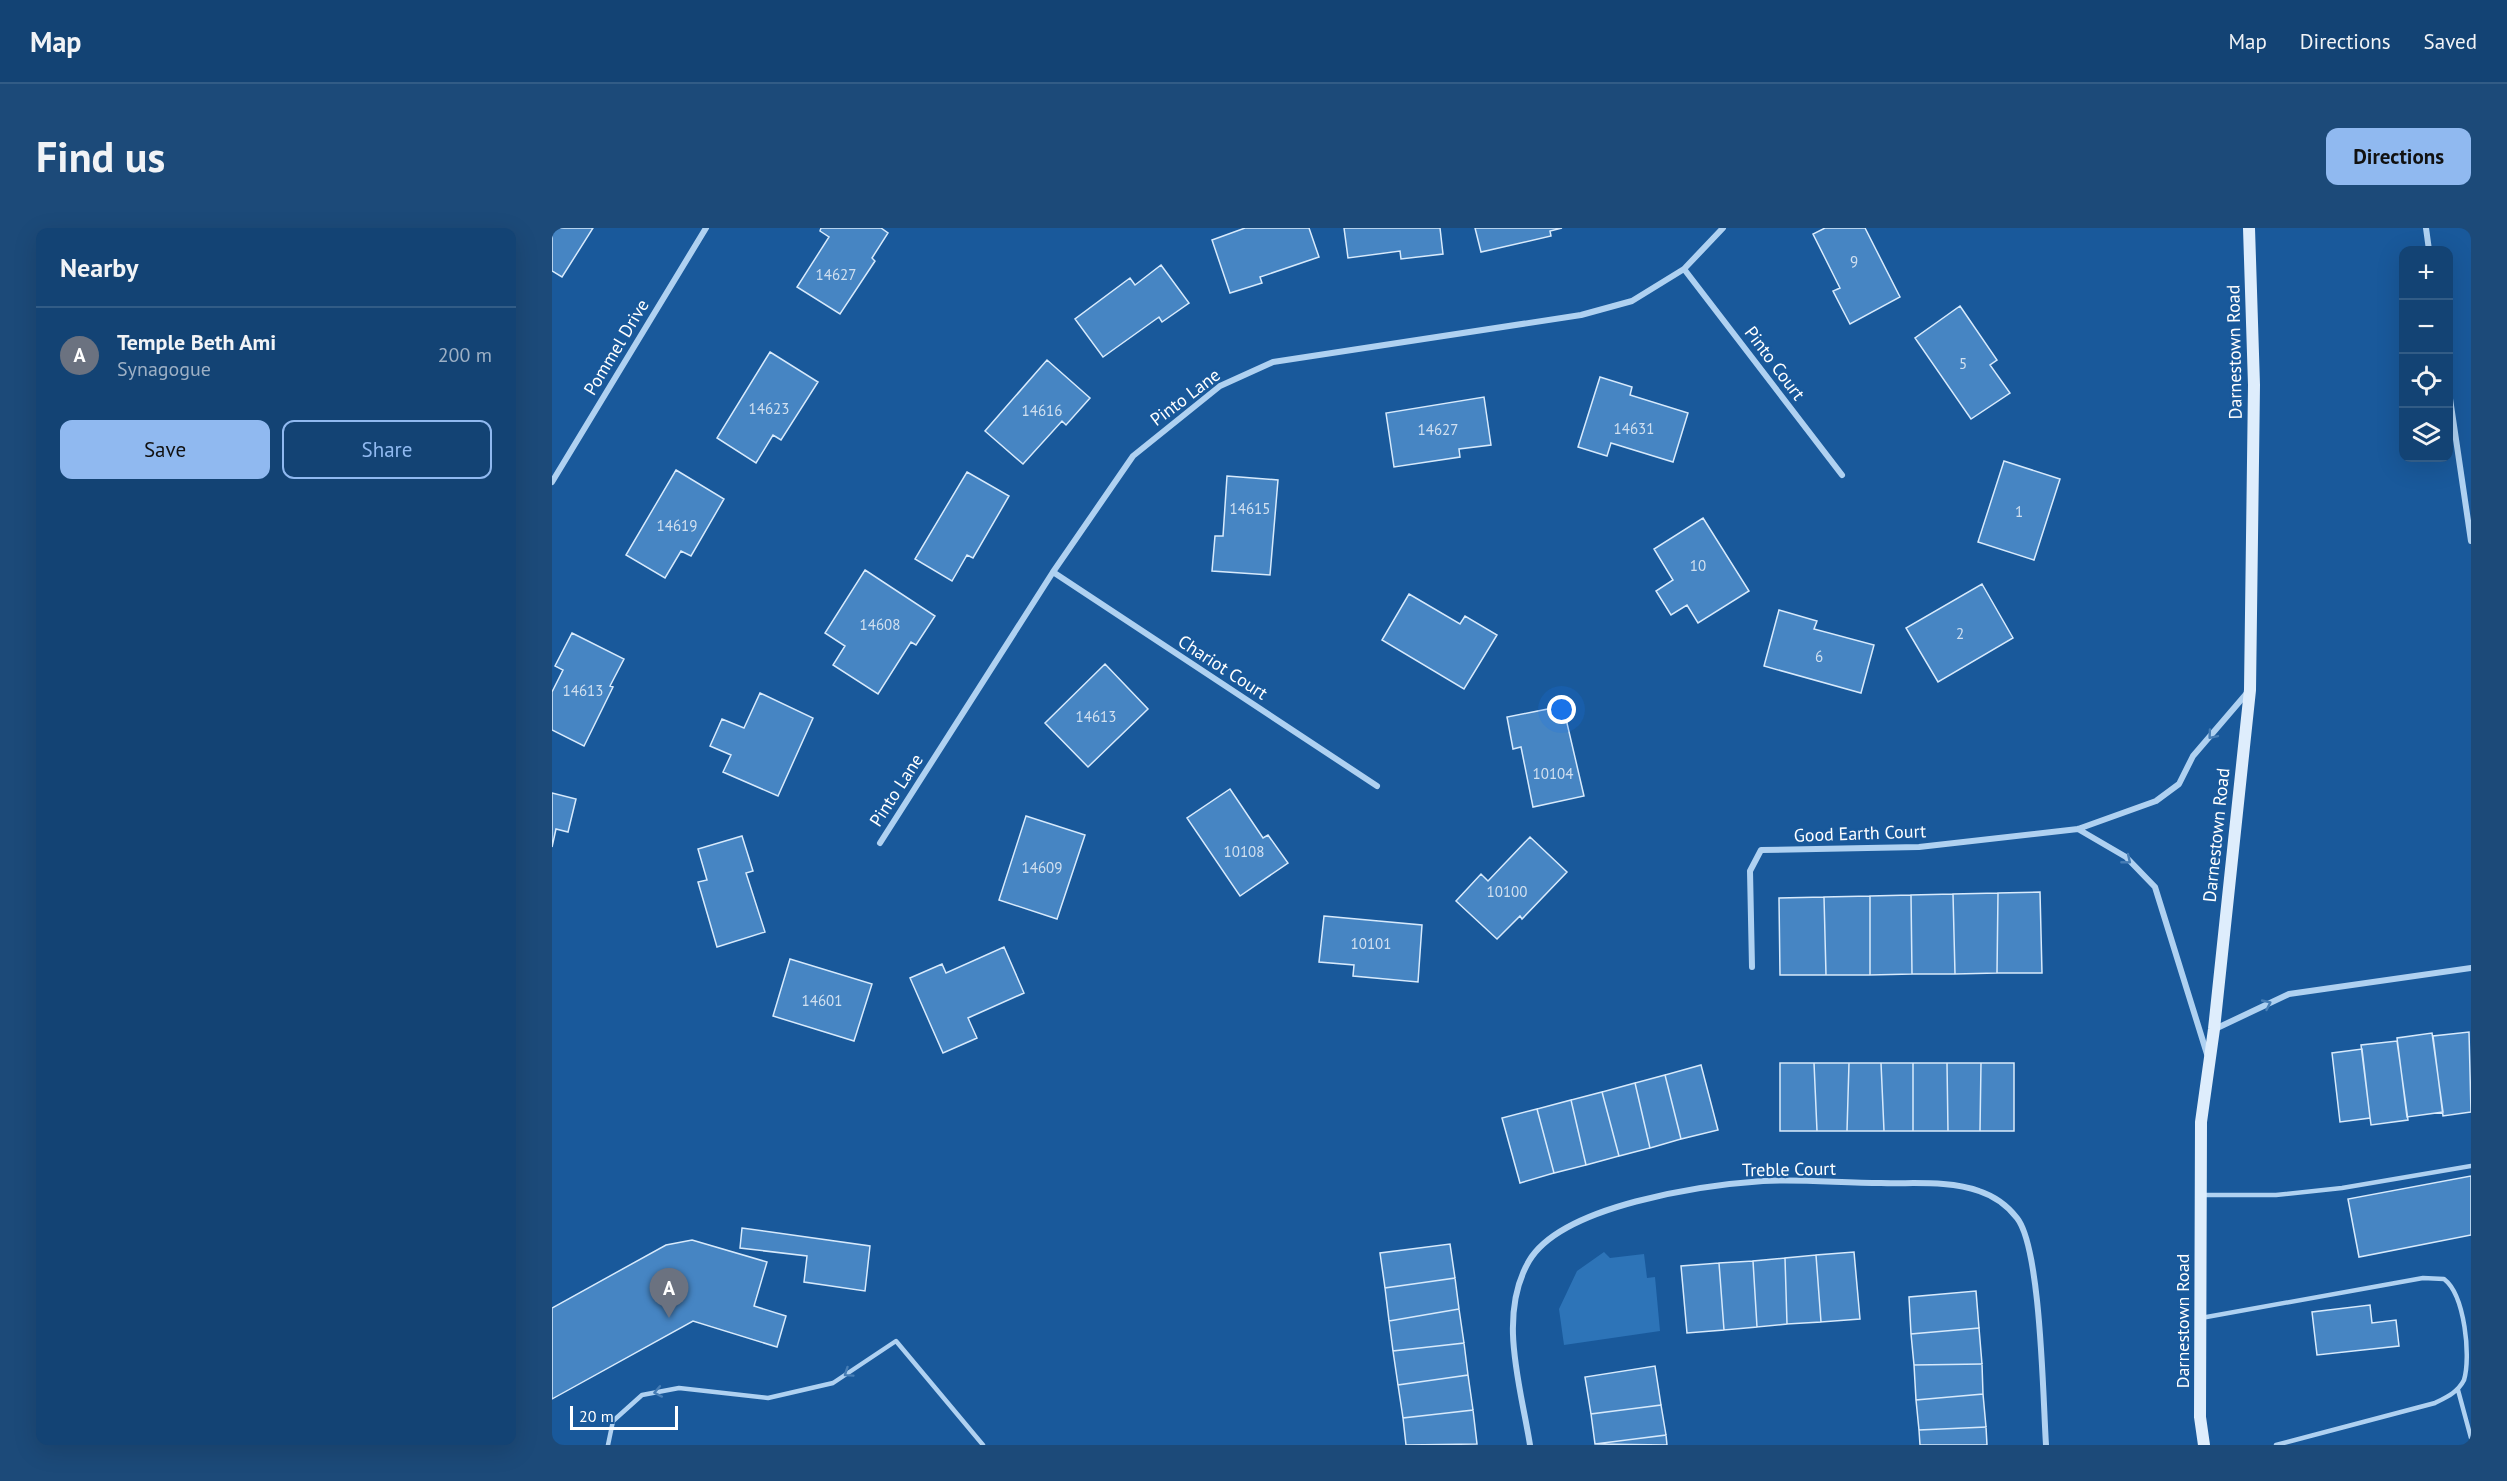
<!DOCTYPE html>
<meta charset="utf-8">
<style>
:root{--surface:#134374;--page:#1c4a79;--text:#f1f3f6;--muted:#9db0c5;--line:#325c86;--accent:#90b9f0}
body{margin:0;font-family:"PT Sans",sans-serif;background:var(--page);color:var(--text)}
.controls{position:absolute;right:18px;top:18px;display:grid;overflow:hidden;border-radius:12px;box-shadow:0 6px 24px #0002}
.controls button{width:54px;height:54px;display:grid;place-items:center;padding:0;border:0;border-bottom:2px solid var(--line);background:var(--surface);color:var(--text);font:30px sans-serif}
.scale{position:absolute;left:18px;bottom:15px;width:108px;box-sizing:border-box;padding-left:6px;border:3px solid #fff;border-top:0;font-size:16px;line-height:21px;white-space:nowrap;color:#fff;-webkit-text-stroke:4px #19599b;paint-order:stroke}
.you{position:absolute;left:1010px;top:482px;width:21px;height:21px;margin:-15px;border:4px solid #fff;border-radius:50%;background:#1a73e8;box-shadow:0 0 0 9px #1a73e833}
.badge{display:grid;place-items:center;width:39px;height:39px;border-radius:50%;background:var(--accent);color:#fff;font-size:20px;font-weight:700}
.pin{position:absolute;translate:-50% -50px;filter:drop-shadow(0 2px 3px #0008)}
.pin::after{content:'';position:absolute;top:32px;width:21px;height:18px;background:inherit;clip-path:polygon(0 0,100% 0,50% 100%)}
.list{margin:0;padding:0;list-style:none}
h2{display:flex;justify-content:space-between;align-items:center;height:78px;margin:0;padding:0 24px;font-size:26px}
h2 small{font-size:20px;font-weight:400;color:var(--muted)}
.list li{display:grid;grid-template-columns:39px 1fr auto;gap:18px;align-items:center;box-sizing:border-box;height:96px;padding:0 24px;border-top:2px solid var(--line)}
.list b{display:block;font-size:22px;white-space:nowrap}
.list p{margin:0;font-size:20px;white-space:nowrap;color:var(--muted)}
.list em{font-size:20px;font-style:normal;color:var(--muted)}
.actions{display:flex;gap:12px;padding:18px 24px}
.actions a{flex:1;padding:14px 0;border:2px solid var(--accent);border-radius:12px;text-align:center;font-size:21px;color:var(--accent)}
.actions .main{background:var(--accent);color:#111}
.icon{flex:none;width:33px;height:33px;fill:none;stroke:currentColor;stroke-width:2;stroke-linecap:round;stroke-linejoin:round}
.map{position:relative;flex:none;width:1919px;height:1217px;overflow:hidden;border-radius:12px}
header{display:flex;align-items:center;gap:36px;box-sizing:border-box;height:84px;padding:0 30px;background:var(--surface);border-bottom:2px solid var(--line)}
header strong{font-size:28px}
nav{display:flex;gap:33px;margin-inline-start:auto;font-size:21px}
.intro{display:flex;align-items:center;justify-content:space-between;box-sizing:border-box;height:144px;padding:0 36px}
h1{margin:0;font-size:42px}
.button{padding:15px 27px;border-radius:12px;background:var(--accent);color:#111;font-size:21px;font-weight:700}
main{display:flex;gap:36px;padding:0 36px}
aside{flex:1;background:var(--surface);border-radius:12px;box-shadow:0 6px 24px #0002}
.map>svg:first-child{display:block}
.green{fill:#2d74b8}
.building{fill:#4685c3;stroke:#d7eafc;stroke-width:1.5}
.lines{fill:none;stroke-linecap:round;stroke-linejoin:round}
.service{stroke:#afd1f1;stroke-width:4.5}
.minor{stroke:#afd1f1;stroke-width:6}
.secondary{stroke:#deedfc;stroke-width:12}
.oneway{stroke:#467db5}
.labels{text-anchor:middle;dominant-baseline:central;stroke-width:4.5;stroke-linejoin:round;paint-order:stroke}
.number-label{font-size:15px;fill:#d1e0f0}
.street-label{font-size:18px;fill:#fff;stroke:#19599b}
</style>
<header>
<strong>Map</strong>
<nav><a>Map</a><a>Directions</a><a>Saved</a></nav>
</header>
<div class="intro"><h1>Find us</h1><a class="button">Directions</a></div>
<main>
<aside>
<h2>Nearby<small></small></h2>
<ul class="list">
<li><span class="badge" style="background:#6b7280">A</span><div><b>Temple Beth Ami</b><p>Synagogue</p></div><em>200 m</em></li>
</ul>
<div class="actions"><a class="main">Save</a><a>Share</a></div>
</aside>
<div class="map">
<svg width="1919" height="1217" viewBox="0 0 1919 1217">
<rect width="100%" height="100%" fill="#19599b"/>
<!-- green -->
<path class="green" d="M1052,1024L1058,1030L1092,1026L1095,1050L1103,1049L1108,1103L1012,1117L1007,1081L1025,1043Z"/>
<!-- building -->
<path class="building" d="M0,0H41L10,49L0,43Z
M269,0H329L336,5L320,30L323,33L288,86L245,59L277,9L268,3Z
M693,0H757L767,29L708,49L710,55L678,65L660,12Z
M792,0H888L891,26L849,31L848,23L796,30Z
M923,0H1010L998,3L999,8L929,24Z
M1273,0H1313L1348,69L1298,96L1281,63L1288,60L1261,6Z
M609,37L637,75L610,94L607,89L551,129L523,91L578,50L583,57Z
M1408,78L1445,132L1438,137L1458,165L1419,191L1363,110Z
M218,124L266,154L229,212L221,207L204,235L165,210Z
M495,132L538,170L514,197L510,193L471,236L433,203Z
M1048,149L1080,159L1078,167L1136,185L1121,234L1059,215L1055,228L1026,219Z
M932,169L939,217L907,221L908,229L842,239L834,185Z
M1452,233L1508,251L1482,332L1426,314Z
M124,242L172,271L139,328L129,323L113,350L74,327Z
M415,244L457,268L421,330L415,327L400,353L363,331Z
M675,248L726,252L718,347L660,343L663,308H671Z
M1151,290L1197,363L1146,395L1135,377L1119,387L1104,363L1121,352L1102,321Z
M313,342L383,388L364,417L359,414L326,466L281,437L293,418L273,405Z
M1430,356L1461,410L1386,454L1354,400Z
M857,366L908,396L913,388L945,407L912,461L830,412Z
M1227,382L1265,393L1262,401L1322,417L1309,465L1212,438Z
M20,405L72,431L58,458L61,459L32,518L0,502V464L11,442L3,438Z
M553,436L596,481L536,539L493,495Z
M208,465L261,490L226,568L171,544L179,527L158,518L170,491L192,500Z
M1011,478L1032,568L981,579L969,519L961,521L955,489Z
M678,561L711,610L716,607L736,635L688,668L635,590Z
M0,565L24,571L16,604L4,601L0,619Z
M474,588L533,607L505,691L447,672Z
M190,608L201,643L194,645L213,704L165,719L146,654L155,652L146,621Z
M978,609L1015,644L970,691L968,688L945,711L904,673L929,646L936,653Z
M1488,664L1490,745H1445L1446,665Z
M1446,665L1445,745L1403,746L1401,666Z
M1401,666L1403,746H1360L1359,667Z
M1359,667L1360,746L1318,747V668Z
M1318,668V747H1274L1272,669Z
M1272,669L1274,747H1228L1227,670Z
M772,688L870,697L866,754L801,748L802,737L767,734Z
M452,719L472,765L416,790L425,810L391,825L358,750L390,736L394,745Z
M238,731L320,756L302,813L221,788Z
M1917,804L1919,884L1891,888L1881,808Z
M1880,805L1891,884L1855,889L1845,810Z
M1845,813L1856,892L1819,897L1809,817Z
M1810,821L1818,890L1788,894L1780,825Z
M1228,835H1262L1265,903H1228Z
M1262,835H1297L1295,903H1265Z
M1297,835H1329L1332,903H1295Z
M1329,835H1361V903H1332Z
M1361,835H1395L1396,903H1361Z
M1395,835H1429L1428,903H1396Z
M1429,835H1462V903H1428Z
M1149,837L1166,902L1129,911L1113,847Z
M1113,847L1129,911L1098,920L1083,855Z
M1083,855L1098,920L1067,928L1050,864Z
M1050,864L1067,928L1034,937L1019,872Z
M1019,872L1034,937L1002,945L985,881Z
M985,881L1002,945L968,955L950,890Z
M1919,948V1007L1807,1029L1796,971Z
M190,1000L318,1018L313,1063L252,1054L255,1028L188,1020Z
M140,1012L215,1034L202,1078L234,1088L225,1119L141,1093L0,1171V1080L114,1017Z
M898,1016L903,1050L833,1060L828,1025Z
M1302,1024L1308,1091L1269,1094L1264,1027Z
M1264,1027L1269,1094L1235,1096L1233,1030Z
M1233,1030L1235,1096L1205,1099L1201,1033Z
M1201,1033L1205,1099L1172,1102L1167,1035Z
M1167,1035L1172,1102L1135,1105L1129,1038Z
M903,1050L907,1081L837,1093L833,1060Z
M1424,1063L1427,1100L1359,1106L1357,1069Z
M1818,1077L1820,1095L1844,1092L1847,1118L1765,1127L1760,1084Z
M907,1081L912,1115L841,1123L837,1093Z
M1427,1100L1430,1136L1362,1137L1359,1106Z
M912,1115L916,1147L846,1157L841,1123Z
M1430,1136L1431,1166L1364,1172L1362,1137Z
M1103,1138L1109,1177L1039,1186L1033,1149Z
M916,1147L921,1182L851,1190L846,1157Z
M1431,1166L1434,1199L1367,1202L1364,1172Z
M1109,1177L1114,1207L1043,1216L1039,1186Z
M921,1182L925,1216L854,1217L851,1190Z
M1434,1199L1435,1217H1368L1367,1202Z
M1114,1207L1115,1217L1043,1216Z"/>
<g class="lines">
<!-- service -->
<path class="service" d="M1649,967H1724L1790,960L1919,938
M1649,1090L1871,1050L1892,1051C1913,1067 1919,1129 1912,1152C1906,1164 1895,1169 1883,1175L1724,1217
M1906,1162L1919,1210
M56,1217L61,1193L90,1167L127,1160L216,1170L281,1155L344,1113L431,1217"/>
<!-- minor -->
<path class="minor" d="M1874,0L1877,22
M1132,41L1290,247
M1896,157L1919,313
M0,254L154,0
M501,344L825,558
M1526,601L1574,629L1603,659L1655,826
M328,615L501,344L581,228L668,158L721,134L1029,87L1080,73L1132,41L1171,0
M1200,739L1198,643L1209,622L1367,619L1526,601L1604,573L1627,556L1641,528L1695,465
M1663,801L1737,766L1919,740
M978,1217C969,1159 945,1088 977,1033C1010,977 1151,957 1211,953C1250,951 1290,955 1329,955C1360,956 1398,952 1427,963C1442,968 1455,977 1465,990C1489,1020 1491,1172 1494,1217"/>
<!-- secondary -->
<path class="secondary" d="M1652,1217L1648,1189L1649,894L1662,801L1698,462L1702,157L1697,0"/>
</g>
<!-- one-way arrows -->
<defs><path id="oneway-chevron" d="M-2-3.5L2.5 0L-2 3.5" fill="none" stroke-width="1.6" stroke-linecap="round" stroke-linejoin="round" transform="scale(1.5)"/></defs>
<g class="oneway">
<use href="#oneway-chevron" transform="translate(1660 507) rotate(130)"/>
<use href="#oneway-chevron" transform="translate(1575 632) rotate(39)"/>
<use href="#oneway-chevron" transform="translate(1715 776) rotate(-25)"/>
<use href="#oneway-chevron" transform="translate(296 1145) rotate(146)"/>
<use href="#oneway-chevron" transform="translate(106 1164) rotate(169)"/>
</g>
<g class="labels">
<!-- number labels -->
<g class="number-label">
<text x="1302" y="33">9</text>
<text x="284" y="46">14627</text>
<text x="1411" y="135">5</text>
<text x="217" y="180">14623</text>
<text x="490" y="182">14616</text>
<text x="1082" y="200">14631</text>
<text x="886" y="201">14627</text>
<text x="698" y="280">14615</text>
<text x="1467" y="283">1</text>
<text x="125" y="297">14619</text>
<text x="1146" y="337">10</text>
<text x="328" y="396">14608</text>
<text x="1408" y="405">2</text>
<text x="1267" y="428">6</text>
<text x="31" y="462">14613</text>
<text x="544" y="488">14613</text>
<text x="1001" y="545">10104</text>
<text x="692" y="623">10108</text>
<text x="490" y="639">14609</text>
<text x="955" y="663">10100</text>
<text x="819" y="715">10101</text>
<text x="270" y="772">14601</text>
</g>
<!-- street labels -->
<g class="street-label">
<text transform="translate(64 119) rotate(-59)">Pommel Drive</text>
<text transform="translate(1682 124) rotate(-91)">Darnestown Road</text>
<text transform="translate(1223 135) rotate(53)">Pinto Court</text>
<text transform="translate(633 169) rotate(-37)">Pinto Lane</text>
<text transform="translate(671 439) rotate(33)">Chariot Court</text>
<text transform="translate(344 562) rotate(-57)">Pinto Lane</text>
<text transform="translate(1308 605) rotate(-2)">Good Earth Court</text>
<text transform="translate(1664 607) rotate(-84)">Darnestown Road</text>
<text transform="translate(1237 941) rotate(-1)">Treble Court</text>
<text transform="translate(1630 1093) rotate(-90)">Darnestown Road</text>
</g>
</g>
</svg>
<div class="controls">
<button>+</button>
<button>−</button>
<button><svg class="icon" aria-label="locate" viewBox="0 0 24 24"><circle cx="12" cy="12" r="6"/><path d="M12 2v4M12 18v4M2 12h4M18 12h4"/></svg></button>
<button><svg class="icon" aria-label="layers" viewBox="0 0 24 24"><path d="M12 4l9 5-9 5-9-5zM3 14l9 5 9-5"/></svg></button>
</div>
<div class="scale">20 m</div>
<div class="you"></div>
<div class="pin badge" style="left:117px;top:1090px;background:#6b7280">A</div>
</div>
</main>
